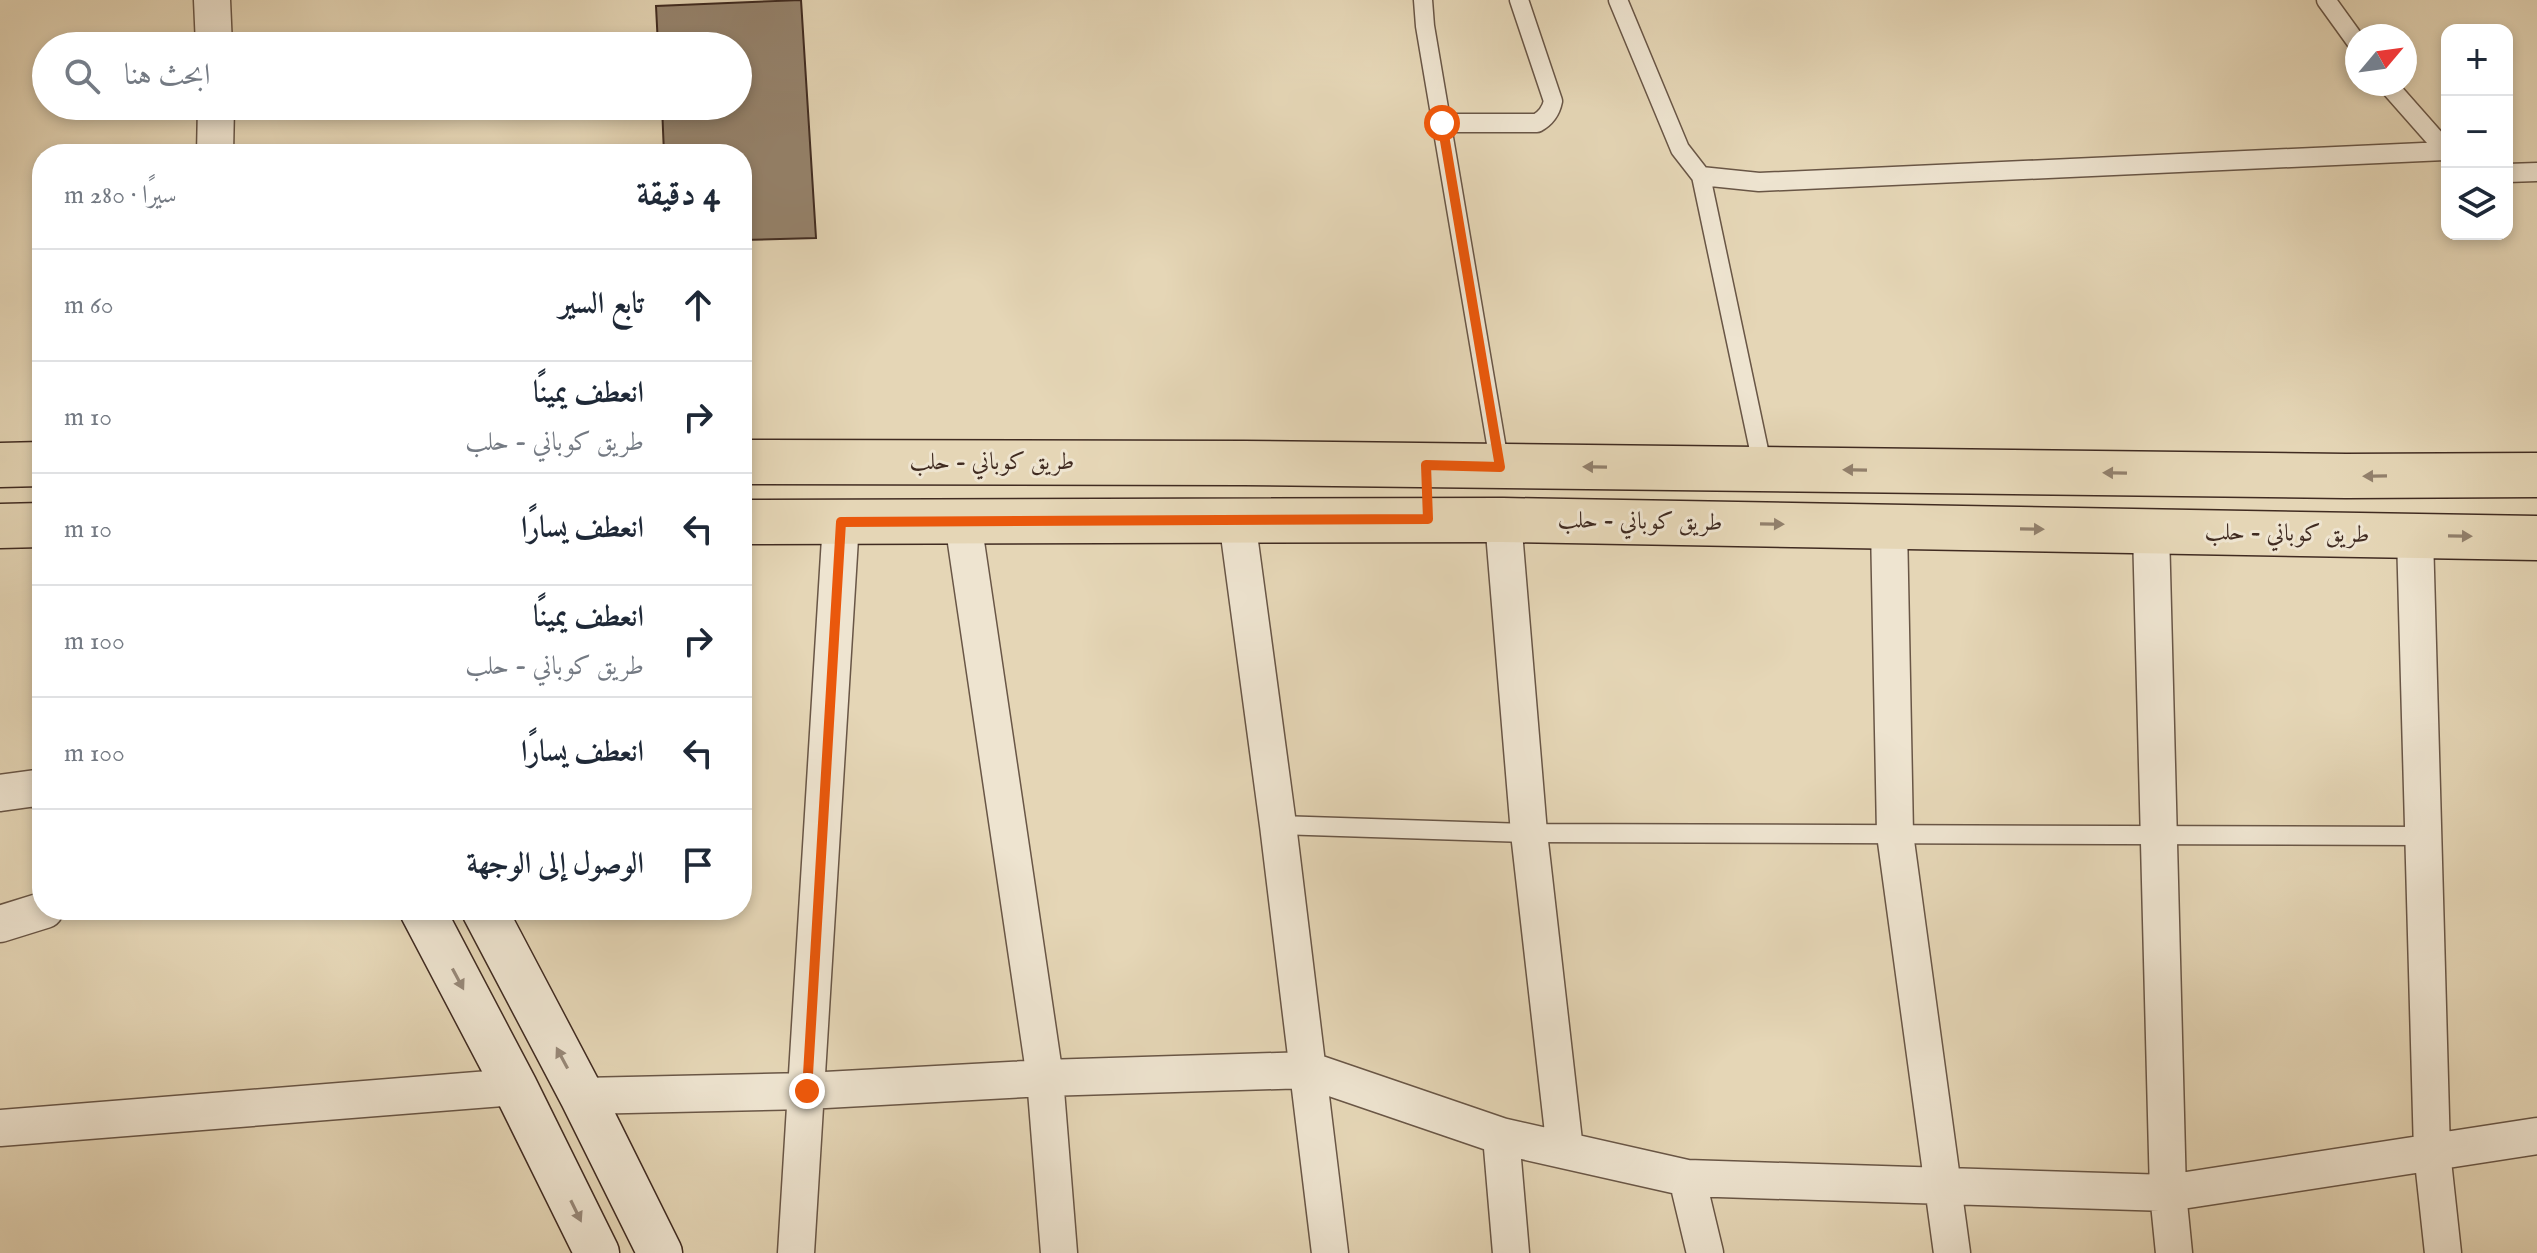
<!DOCTYPE html>
<html lang="ar">
<meta charset="utf-8">
<style>
:root{--surface:#fff;--page:#f2f2f3;--text:#1f2937;--muted:#747a83;--line:#e0e1e3}
body{margin:0;font-family:"IM FELL English",Amiri,serif;background:var(--page);color:var(--text);direction:rtl}
.controls{position:absolute;right:24px;top:24px;display:grid;overflow:hidden;border-radius:16px;box-shadow:0 4px 12px #0003}
.controls button{width:72px;height:72px;display:grid;place-items:center;padding:0;border:0;border-bottom:2px solid var(--line);background:var(--surface);color:var(--text);font:40px sans-serif}
.compass{position:absolute;left:2345px;top:24px;width:72px;height:72px;border-radius:50%;background:var(--surface);box-shadow:0 4px 12px #0003;rotate:61deg}
.stop{position:absolute;width:24px;height:24px;margin:-18px;border:6px solid #ea580c;border-radius:50%;background:#fff}
.stop.end{background:#ea580c;border-color:#fff;box-shadow:0 2px 8px #0008}
.list{margin:0;padding:0;list-style:none}
h2{display:flex;justify-content:space-between;align-items:center;height:104px;margin:0;padding:0 32px;font-size:34px}
h2 small{font-size:26px;font-weight:400;color:var(--muted)}
.list li{display:grid;grid-template-columns:52px 1fr auto;gap:24px;align-items:center;box-sizing:border-box;height:112px;padding:0 32px;border-top:2px solid var(--line)}
.list b{display:block;font-size:30px;white-space:nowrap}
.list p{margin:0;font-size:26px;white-space:nowrap;color:var(--muted)}
.list em{font-size:26px;font-style:normal;color:var(--muted)}
.icon{flex:none;width:44px;height:44px;fill:none;stroke:currentColor;stroke-width:2;stroke-linecap:round;stroke-linejoin:round}
.map{position:relative;flex:none;width:2537px;height:1253px;overflow:hidden;direction:ltr}
.search{position:absolute;background:var(--surface);box-shadow:0 4px 12px #0003;left:32px;top:32px;width:720px;height:88px;display:flex;align-items:center;gap:20px;box-sizing:border-box;padding:0 28px;border-radius:44px;color:var(--muted);font-size:30px}
.panel{position:absolute;background:var(--surface);box-shadow:0 4px 12px #0003;left:32px;top:144px;width:720px;height:776px;border-radius:32px;direction:rtl}
.map>svg:first-child{display:block}
.building{fill:#96846e;stroke:#402b21;stroke-width:2}
.lines{fill:none;stroke-linecap:round;stroke-linejoin:round}
.lane-casing{stroke:#695646;stroke-width:21}
.street-casing{stroke:#695646;stroke-width:39}
.secondary-casing{stroke:#402b21;stroke-width:47}
.primary-casing{stroke:#402b21;stroke-width:47}
.lane{stroke:#eee4d0;stroke-width:18}
.street{stroke:#eee4d0;stroke-width:36}
.secondary{stroke:#eee4d0;stroke-width:44}
.primary{stroke:#e5d6b6;stroke-width:44}
.oneway{fill:#92806c}
.oneway2{fill:#978878}
.route{stroke:#ea580c;stroke-width:10}
.labels{text-anchor:middle;dominant-baseline:central;stroke-width:6;stroke-linejoin:round;paint-order:stroke}
.street-label{font-size:24px;fill:#402b21;stroke:#eee4d0}
</style>
<div class="map">
<svg width="2537" height="1253" viewBox="0 0 2537 1253">
<rect width="100%" height="100%" fill="#e5d6b6"/>
<filter id="stains"><feTurbulence type="fractalNoise" baseFrequency=".0025" numOctaves="4"/><feColorMatrix values="0 0 0 0 .2 0 0 0 0 .09 0 0 0 0 .02 0 0 0 .5 -.17"/></filter>
<radialGradient id="worn" r=".72"><stop offset=".6" stop-color="#630" stop-opacity="0"/><stop offset="1" stop-color="#630" stop-opacity=".3"/></radialGradient>
<!-- building -->
<path class="building" d="M801,0L816,238L742,240V154H664L662,106H738V46H658L656,6Z"/>
<g class="lines">
<!-- lane casing -->
<g class="lane-casing">
<path id="lane" d="M1423,0L1425,26L1500,467
M1618,0L1680,149L1701,176L1759,182L2445,151
M2326,0L2357,43
M2387,84L2447,152
M1442,123H1537C1546,118 1551,111 1553,101L1519,0
M2507,173L2537,172
M1701,176L1763,469
M1278,825L1529,833L2423,836"/>
</g>
<!-- street casing -->
<g class="street-casing">
<path id="street" d="M212,0L214,46
M215,154L216,106
M1237,520L1278,825L1330,1253
M1503,520L1529,833L1565,1150
M963,522L1045,1078L1059,1253
M1889,526L1895,834L1952,1253
M2151,531L2168,1193L2174,1253
M2415,536L2432,1152L2443,1253
M0,793L36,788L42,792
M0,924L45,910
M582,1096L807,1091L1045,1078L1308,1070L1501,1136L1687,1178L2168,1193L2537,1136
M0,1128L515,1087
M1501,1136L1511,1253
M1687,1178L1705,1253
M796,1253L841,522"/>
</g>
<!-- secondary casing -->
<g class="secondary-casing">
<path id="secondary" d="M422,910L515,1087L597,1253
M484,910L582,1096L660,1253"/>
</g>
<!-- primary casing -->
<g class="primary-casing">
<path id="primary" d="M742,462L1244,463L2346,476L2537,475
M0,465L42,464
M742,522L1503,520L2537,538
M0,526L42,525"/>
</g>
<!-- lane -->
<use href="#lane" class="lane"/>
<!-- street -->
<use href="#street" class="street"/>
<!-- secondary -->
<use href="#secondary" class="secondary"/>
<!-- primary -->
<use href="#primary" class="primary"/>
</g>
<!-- one-way arrows -->
<defs><path id="oneway-solid" d="M-6-.8H1V-3.2L6.5 0L1 3.2V.8H-6Z" transform="scale(2)"/></defs>
<g class="oneway">
<use href="#oneway-solid" transform="translate(1595 467) rotate(-179)"/>
<use href="#oneway-solid" transform="translate(1855 470) rotate(-179)"/>
<use href="#oneway-solid" transform="translate(2115 473) rotate(-179)"/>
<use href="#oneway-solid" transform="translate(2375 476) rotate(179)"/>
<use href="#oneway-solid" transform="translate(1772 524) rotate(1)"/>
<use href="#oneway-solid" transform="translate(2032 529) rotate(1)"/>
<use href="#oneway-solid" transform="translate(2460 536) rotate(1)"/>
</g>
<g class="oneway2">
<use href="#oneway-solid" transform="translate(458 979) rotate(62)"/>
<use href="#oneway-solid" transform="translate(562 1058) rotate(-118)"/>
<use href="#oneway-solid" transform="translate(576 1211) rotate(64)"/>
</g>
<g class="lines">
<!-- route -->
<path class="route" d="M807,1091L841,522L1428,519L1426,465L1500,467L1442,123"/>
</g>
<g class="labels">
<!-- street labels -->
<g class="street-label">
<text x="992" y="462">طريق كوباني - حلب</text>
<text transform="translate(1640 522) rotate(1)">طريق كوباني - حلب</text>
<text transform="translate(2287 534) rotate(1)">طريق كوباني - حلب</text>
</g>
</g>
<rect width="100%" height="100%" filter="url(#stains)"/>
<rect width="100%" height="100%" fill="url(#worn)"/>
</svg>
<div class="controls">
<button>+</button>
<button>−</button>
<button><svg class="icon" aria-label="layers" viewBox="0 0 24 24"><path d="M12 4l9 5-9 5-9-5zM3 14l9 5 9-5"/></svg></button>
</div>
<svg class="compass" viewBox="-18 -18 36 36"><path d="M0-13l5 13h-10z" fill="#e53935"/><path d="M0 13l5-13h-10z" fill="#747a83"/></svg>
<div class="stop" style="left:1442px;top:123px"></div>
<div class="stop end" style="left:807px;top:1091px"></div>
<div class="search"><svg class="icon" aria-label="search" viewBox="0 0 24 24"><circle cx="10" cy="10" r="6"/><path d="M15 15l6 6"/></svg>ابحث هنا</div>
<section class="panel">
<h2>4 دقيقة<small>سيرًا · 280 m</small></h2>
<ul class="list">
<li><svg class="icon" aria-label="ahead" viewBox="0 0 24 24"><path d="M12 20V5M6 11l6-6 6 6"/></svg><div><b>تابع السير</b></div><em>60 m</em></li>
<li><svg class="icon" aria-label="right" viewBox="0 0 24 24"><path d="M7 20v-9h11M14 6l5 5-5 5"/></svg><div><b>انعطف يمينًا</b><p>طريق كوباني - حلب</p></div><em>10 m</em></li>
<li><svg class="icon" aria-label="left" viewBox="0 0 24 24"><path d="M17 20v-9H6M10 6l-5 5 5 5"/></svg><div><b>انعطف يسارًا</b></div><em>10 m</em></li>
<li><svg class="icon" aria-label="right" viewBox="0 0 24 24"><path d="M7 20v-9h11M14 6l5 5-5 5"/></svg><div><b>انعطف يمينًا</b><p>طريق كوباني - حلب</p></div><em>100 m</em></li>
<li><svg class="icon" aria-label="left" viewBox="0 0 24 24"><path d="M17 20v-9H6M10 6l-5 5 5 5"/></svg><div><b>انعطف يسارًا</b></div><em>100 m</em></li>
<li><svg class="icon" aria-label="arrive" viewBox="0 0 24 24"><path d="M6 21V4h12l-3 4 3 4H6"/></svg><div><b>الوصول إلى الوجهة</b></div></li>
</ul>
</section>
</div>
